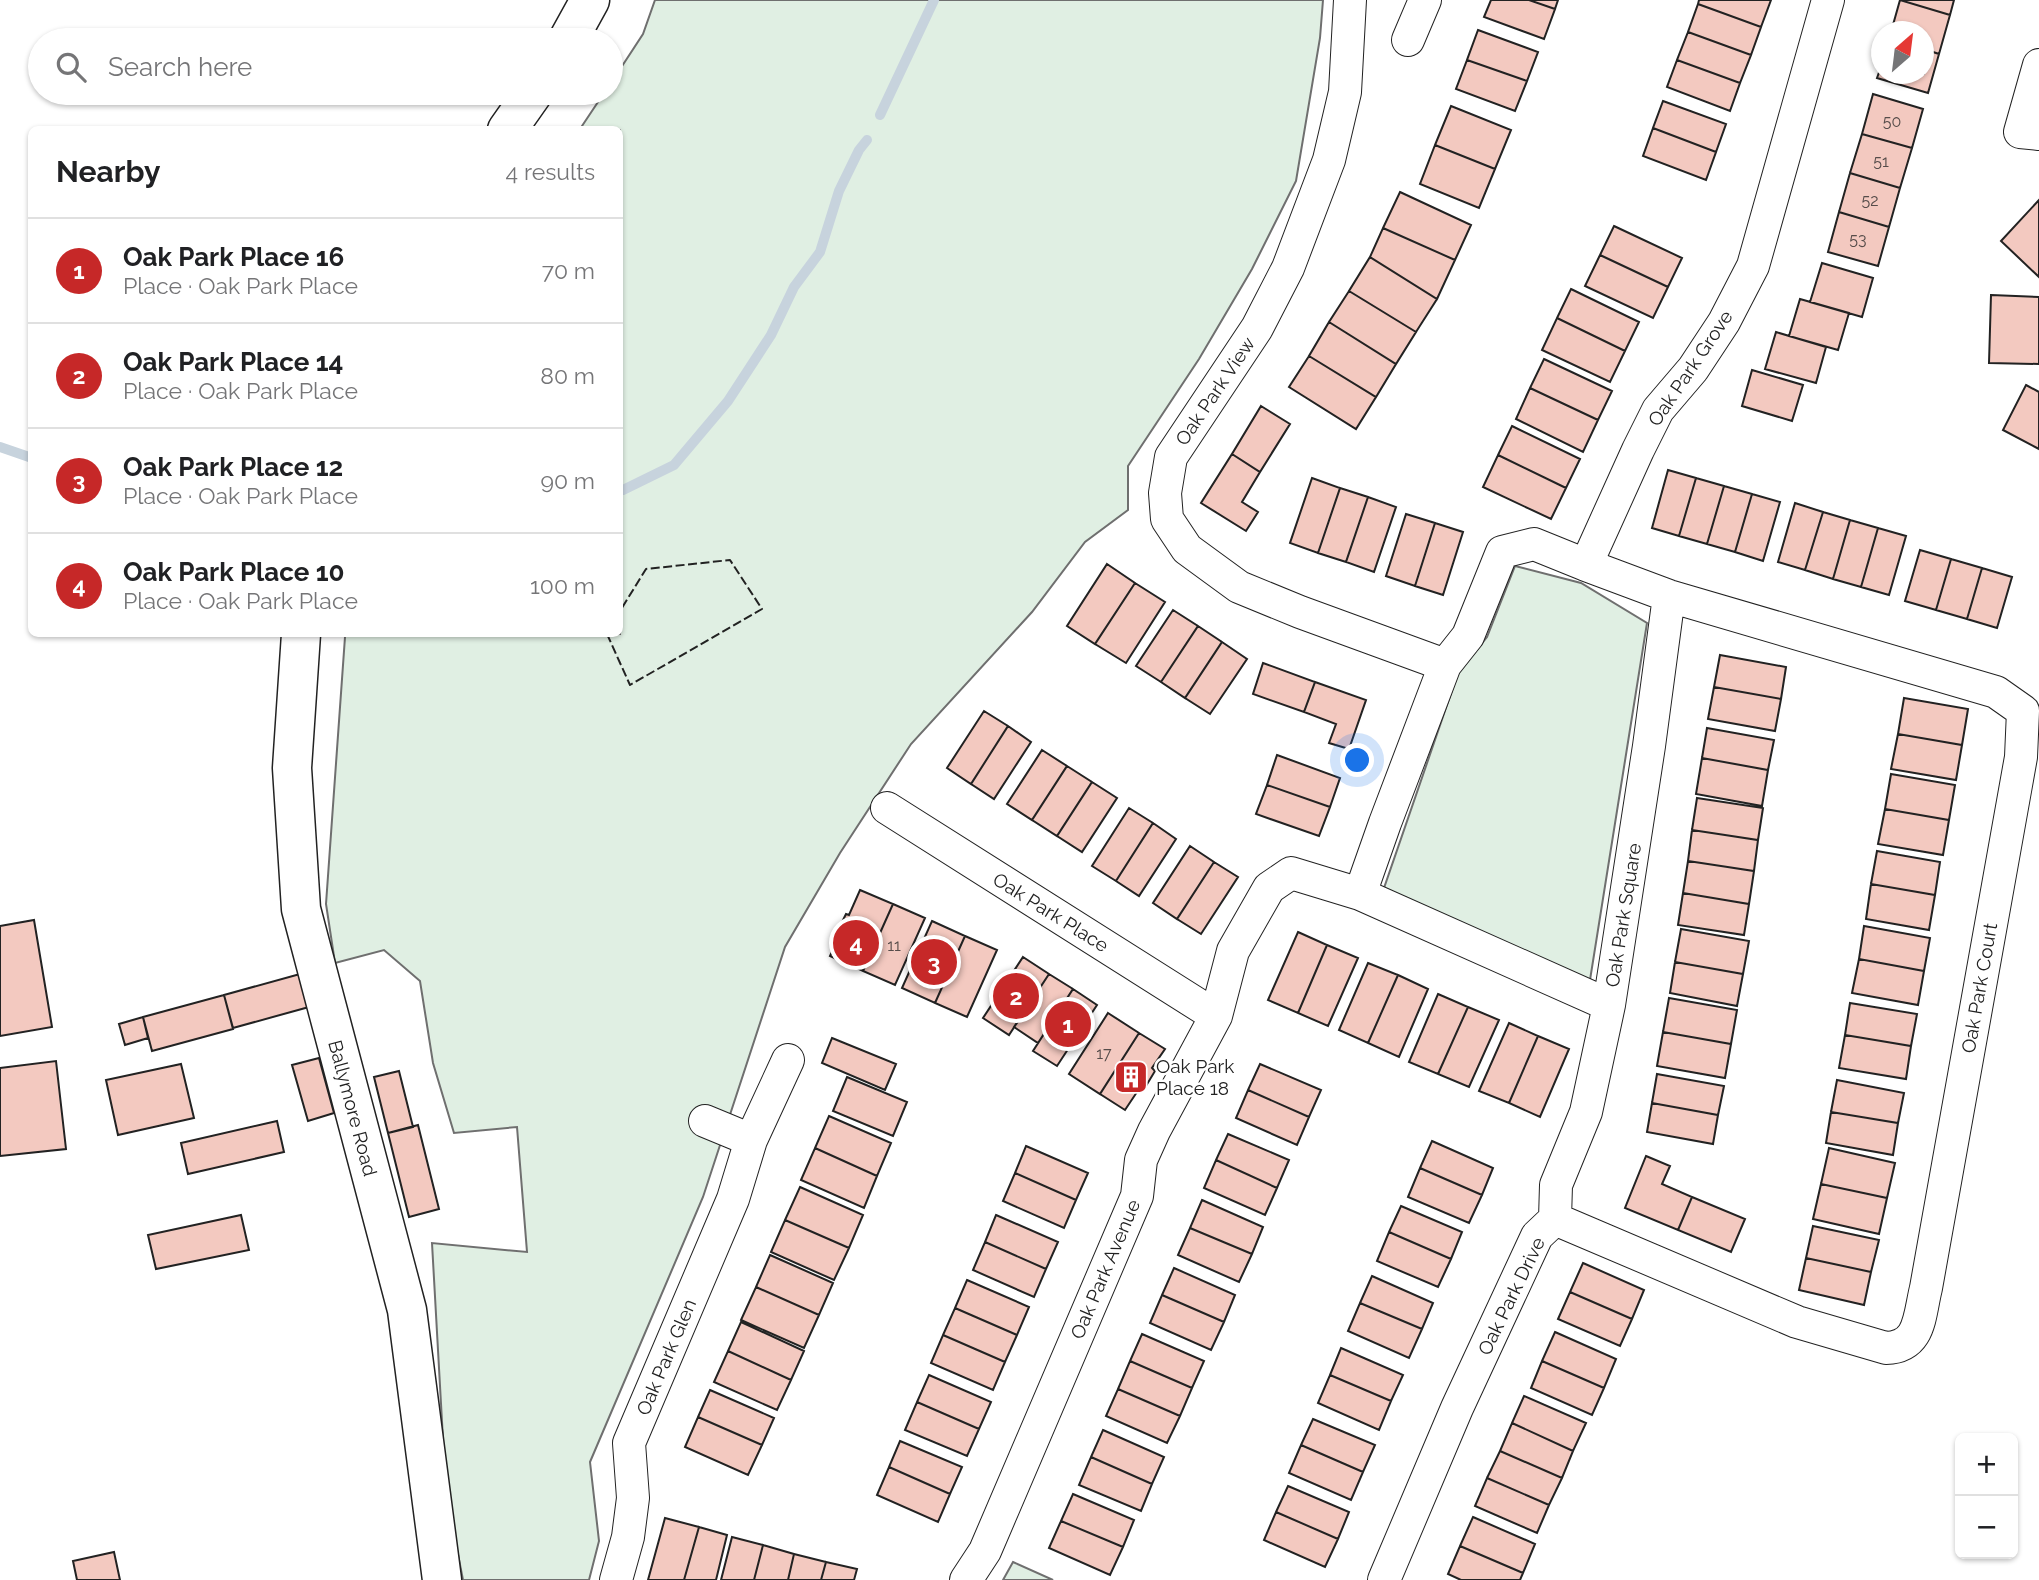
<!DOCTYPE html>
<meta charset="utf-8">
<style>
:root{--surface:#fff;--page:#f6f6f6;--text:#202124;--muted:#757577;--line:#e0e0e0;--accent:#c62828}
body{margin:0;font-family:Raleway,sans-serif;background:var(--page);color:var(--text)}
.controls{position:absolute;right:21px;bottom:21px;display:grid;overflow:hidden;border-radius:10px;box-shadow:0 2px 5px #0004}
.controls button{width:63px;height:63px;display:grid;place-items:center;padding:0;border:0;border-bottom:2px solid var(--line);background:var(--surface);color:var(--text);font:35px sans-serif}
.compass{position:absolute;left:1871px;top:21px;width:63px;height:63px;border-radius:50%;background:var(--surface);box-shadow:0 2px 5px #0004;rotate:28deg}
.you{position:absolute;left:1358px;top:761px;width:24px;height:24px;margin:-18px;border:5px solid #fff;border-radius:50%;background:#1a73e8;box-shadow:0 0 0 10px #1a73e833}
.badge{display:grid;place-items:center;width:46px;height:46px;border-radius:50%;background:var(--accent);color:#fff;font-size:23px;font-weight:700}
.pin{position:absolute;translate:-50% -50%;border:4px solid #fff;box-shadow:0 2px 7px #0006}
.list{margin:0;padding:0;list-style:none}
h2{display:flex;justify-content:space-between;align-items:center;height:91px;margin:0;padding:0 28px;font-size:30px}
h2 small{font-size:23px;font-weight:400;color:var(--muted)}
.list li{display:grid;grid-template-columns:46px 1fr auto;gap:21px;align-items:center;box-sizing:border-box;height:105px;padding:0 28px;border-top:2px solid var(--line)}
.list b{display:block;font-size:26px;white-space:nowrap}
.list p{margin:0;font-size:23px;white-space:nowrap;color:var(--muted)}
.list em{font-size:23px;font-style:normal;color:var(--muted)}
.icon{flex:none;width:38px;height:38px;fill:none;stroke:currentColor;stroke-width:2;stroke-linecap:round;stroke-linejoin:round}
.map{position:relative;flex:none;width:2039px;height:1580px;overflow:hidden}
.search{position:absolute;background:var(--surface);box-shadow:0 2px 5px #0004;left:28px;top:28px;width:595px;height:77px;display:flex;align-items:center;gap:18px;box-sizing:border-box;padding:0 24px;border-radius:38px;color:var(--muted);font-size:26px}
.panel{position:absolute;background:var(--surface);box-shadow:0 2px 5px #0004;left:28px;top:126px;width:595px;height:511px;border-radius:10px}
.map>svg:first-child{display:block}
.green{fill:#e0efe3;stroke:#6f6f6f;stroke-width:2}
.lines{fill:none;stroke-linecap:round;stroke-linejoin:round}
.stream{stroke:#c7d3dd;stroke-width:10}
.building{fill:#f3c9c0;stroke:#222;stroke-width:2}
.street-casing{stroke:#222;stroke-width:34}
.secondary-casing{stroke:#222;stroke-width:41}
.street{stroke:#fff;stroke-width:32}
.secondary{stroke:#fff;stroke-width:38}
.fence{stroke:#222;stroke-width:2;stroke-dasharray:9 3.5;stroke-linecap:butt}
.labels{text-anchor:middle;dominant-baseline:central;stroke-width:5;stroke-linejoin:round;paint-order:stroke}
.number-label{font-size:16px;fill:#564c4a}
.street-label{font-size:19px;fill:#222;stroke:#fff}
.poi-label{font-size:19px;fill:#222;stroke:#fff;text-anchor:start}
</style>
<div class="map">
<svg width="2039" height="1580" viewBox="0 0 2039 1580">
<rect width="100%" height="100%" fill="#fff"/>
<!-- green -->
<path class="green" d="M655,0H1323L1320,38L1296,181L1252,269L1199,359L1128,466V510L1085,542L1032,612L911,744L840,853L785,947L703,1197L590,1462L599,1541L589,1580H463L446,1493L432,1243L527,1252L517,1127L454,1133L433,1063L420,981L384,950L335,963L326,904L345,637L346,634H620V130L580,129L604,93H611V83L643,34Z
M1515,566L1581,583L1647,623L1590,980L1383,891L1458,673L1487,637Z
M1013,1562L1053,1580H1003Z"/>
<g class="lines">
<!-- stream -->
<path class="stream" d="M880,115L934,0
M0,447L32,458
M620,489L623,490L674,465L728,401L771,335L794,287L820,252L839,191L859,150L867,140"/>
</g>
<!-- building -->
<path class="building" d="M1491,0H1529L1555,9L1544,39L1484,17Z
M1529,0H1558L1555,9Z
M1699,0H1771L1761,27L1698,4Z
M1900,0L1950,15L1939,54L1924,49V32H1891Z
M1900,0H1954L1950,15Z
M1698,4L1761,27L1751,55L1688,32Z
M1478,30L1538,52L1527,81L1467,60Z
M1688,32L1751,55L1740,83L1677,60Z
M1924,49L1939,54L1928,93L1877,78L1882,64V74H1924Z
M1467,60L1527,81L1515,111L1456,89Z
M1677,60L1740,83L1730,111L1667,87Z
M1873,94L1923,109L1912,148L1862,134Z
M1663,101L1726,124L1716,152L1653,128Z
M1451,106L1511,130L1495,169L1435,145Z
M1653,128L1716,152L1706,180L1643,156Z
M1862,134L1912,148L1900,188L1850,173Z
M1435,145L1495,169L1479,208L1420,184Z
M1850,173L1900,188L1889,227L1839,212Z
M1400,192L1471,225L1455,260L1383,228Z
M2039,200V277L2001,241Z
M1839,212L1889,227L1878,266L1828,252Z
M1614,226L1682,258L1668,287L1600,255Z
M1383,228L1455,260L1437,299L1370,257Z
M1600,255L1668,287L1653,318L1585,286Z
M1370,257L1437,299L1416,332L1349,291Z
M1822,263L1873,278L1862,317L1810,302Z
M1571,289L1639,322L1625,351L1557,318Z
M1349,291L1416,332L1396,364L1329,322Z
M1991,295L2039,297V364L1989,363Z
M1800,299L1849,313L1838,350L1789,336Z
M1557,318L1625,351L1610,382L1542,350Z
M1329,322L1396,364L1376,397L1309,356Z
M1776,332L1826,347L1816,383L1765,369Z
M1309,356L1376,397L1356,429L1289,387Z
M1544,359L1612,391L1598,420L1530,388Z
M1752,370L1803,385L1792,421L1742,406Z
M2026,385L2039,392V449L2003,430Z
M1530,388L1598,420L1583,452L1516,419Z
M1261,406L1290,424L1260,472L1232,454Z
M1512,426L1580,459L1566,488L1498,455Z
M1232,454L1260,472L1242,502L1258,512L1246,531L1201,503Z
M1498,455L1566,488L1551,519L1483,487Z
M1668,470L1696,478L1679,536L1652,528Z
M1312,478L1340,488L1318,553L1290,543Z
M1696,478L1724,486L1707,544L1679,536Z
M1724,486L1752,494L1735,552L1707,544Z
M1340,488L1368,497L1346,562L1318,553Z
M1752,494L1780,502L1763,561L1735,552Z
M1368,497L1396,507L1374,572L1346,562Z
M1795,503L1823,512L1805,570L1778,562Z
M1823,512L1850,520L1833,579L1805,570Z
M1406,514L1435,523L1415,586L1386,576Z
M1850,520L1878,528L1861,587L1833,579Z
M1435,523L1463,532L1443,595L1415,586Z
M1878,528L1906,536L1889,595L1861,587Z
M1920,550L1951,559L1936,610L1905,601Z
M1951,559L1982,568L1967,619L1936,610Z
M1107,564L1135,583L1095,644L1067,626Z
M1982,568L2012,577L1997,628L1967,619Z
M1135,583L1165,602L1126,663L1095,644Z
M1173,610L1198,626L1161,682L1136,666Z
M1198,626L1222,642L1185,698L1161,682Z
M1222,642L1247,659L1210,714L1185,698Z
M1720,655L1786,667L1781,699L1714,687Z
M1263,663L1315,682L1304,712L1253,694Z
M1315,682L1366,700L1349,749L1329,743L1336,724L1304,712Z
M1714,687L1781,699L1775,731L1708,719Z
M1904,698L1968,709L1962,745L1898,734Z
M984,711L1008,726L971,784L947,768Z
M1008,726L1031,742L994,799L971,784Z
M1707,728L1774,740L1768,770L1702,758Z
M1898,734L1962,745L1956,780L1891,769Z
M1042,750L1067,766L1032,820L1007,804Z
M1277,755L1340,778L1330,807L1267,785Z
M1702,758L1768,770L1762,806L1696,794Z
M1067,766L1092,782L1057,836L1032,820Z
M1891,774L1955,785L1949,820L1885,809Z
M1092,782L1117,798L1082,852L1057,836Z
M1267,785L1330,807L1319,836L1256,814Z
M1697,798L1763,808L1758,840L1692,830Z
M1129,808L1153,823L1116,881L1092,866Z
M1885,809L1949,820L1943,855L1878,844Z
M1153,823L1176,839L1139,896L1116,881Z
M1692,830L1758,840L1754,871L1688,861Z
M1190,846L1214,862L1177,919L1153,903Z
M1877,851L1940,862L1935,895L1871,884Z
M1688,861L1754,871L1749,904L1683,893Z
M1214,862L1238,877L1201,934L1177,919Z
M1871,884L1935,895L1929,930L1866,919Z
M860,890L893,904L863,971L830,956L843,929L839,928L846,914L849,915Z
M1683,893L1749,904L1744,935L1678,925Z
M893,904L925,918L895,985L863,971Z
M34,920L52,1027L0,1036V926Z
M932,921L965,936L935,1003L902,988Z
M1864,926L1930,938L1924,971L1859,959Z
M1681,929L1749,941L1743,974L1675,962Z
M1298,932L1327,945L1298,1013L1268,1000Z
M965,936L997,950L967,1017L935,1003Z
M1327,945L1358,958L1328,1026L1298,1013Z
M1023,957L1049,974L1009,1035L983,1018Z
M1859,959L1924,971L1918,1005L1852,993Z
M1675,962L1743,974L1737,1006L1670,993Z
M1368,963L1398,975L1368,1043L1339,1030Z
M300,974L309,1007L233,1028L224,995Z
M1049,974L1073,989L1038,1043L1014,1027Z
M1398,975L1428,989L1399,1057L1368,1043Z
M1073,989L1097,1005L1057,1066L1033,1051Z
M1438,994L1468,1007L1438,1074L1409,1062Z
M224,995L233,1029L152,1051L143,1017Z
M1669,998L1737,1010L1731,1044L1663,1032Z
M1850,1003L1917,1014L1911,1046L1845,1035Z
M1468,1007L1499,1020L1469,1087L1438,1074Z
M1108,1013L1139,1033L1100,1094L1069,1074Z
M143,1017L148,1038L125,1045L119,1024Z
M1509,1023L1538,1036L1509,1103L1479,1091Z
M1663,1032L1731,1044L1725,1078L1657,1066Z
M1139,1033L1165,1049L1152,1068L1155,1071L1146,1086L1143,1083L1125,1110L1100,1094Z
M1845,1035L1911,1046L1906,1079L1839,1068Z
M1538,1036L1569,1049L1540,1117L1509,1103Z
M832,1038L896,1064L885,1090L822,1063Z
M319,1058L334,1113L308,1121L292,1065Z
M56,1061L66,1149L0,1156V1068Z
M181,1064L194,1118L118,1135L106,1080Z
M1260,1064L1321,1090L1309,1117L1248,1090Z
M399,1071L413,1127L388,1133L374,1077Z
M1657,1074L1724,1086L1718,1115L1652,1103Z
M847,1077L907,1102L893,1136L833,1111Z
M1837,1080L1904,1093L1898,1123L1831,1112Z
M1248,1090L1309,1117L1297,1145L1236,1118Z
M1652,1103L1718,1115L1713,1144L1647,1132Z
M1831,1112L1898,1123L1893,1155L1826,1143Z
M829,1116L891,1143L877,1176L815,1148Z
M277,1121L284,1152L188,1174L181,1143Z
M418,1125L439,1209L409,1217L388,1133Z
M1228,1134L1289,1160L1277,1188L1216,1160Z
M1432,1141L1493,1168L1482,1195L1420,1168Z
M1026,1146L1088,1173L1076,1200L1015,1173Z
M815,1148L877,1176L864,1208L801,1180Z
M1829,1148L1895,1163L1887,1198L1821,1184Z
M1646,1156L1670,1166L1662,1184L1692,1197L1678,1230L1625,1208Z
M1216,1160L1277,1188L1265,1215L1204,1188Z
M1420,1168L1482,1195L1469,1223L1408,1197Z
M1015,1173L1076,1200L1064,1228L1003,1201Z
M1821,1184L1887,1198L1879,1234L1813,1219Z
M800,1187L863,1215L849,1248L785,1220Z
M1692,1197L1745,1219L1731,1252L1678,1230Z
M1202,1200L1263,1227L1252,1254L1190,1228Z
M1401,1206L1462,1232L1451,1259L1389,1232Z
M241,1215L249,1250L156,1269L148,1235Z
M996,1215L1058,1242L1046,1269L985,1242Z
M785,1220L849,1248L834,1280L771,1252Z
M1813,1226L1879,1240L1871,1272L1806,1258Z
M1190,1228L1252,1254L1239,1282L1178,1255Z
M1389,1232L1451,1259L1438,1287L1377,1261Z
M985,1242L1046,1269L1034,1297L973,1270Z
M770,1255L833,1283L819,1315L756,1287Z
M1806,1258L1871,1272L1864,1305L1799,1290Z
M1583,1263L1644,1290L1632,1319L1570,1292Z
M1174,1268L1235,1295L1224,1322L1162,1295Z
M1372,1276L1433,1303L1422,1329L1360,1303Z
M967,1280L1029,1307L1017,1335L955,1308Z
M756,1287L819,1315L804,1348L741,1320Z
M1570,1292L1632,1319L1620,1346L1558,1319Z
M1162,1295L1224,1322L1211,1350L1150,1323Z
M1360,1303L1422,1329L1409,1358L1348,1331Z
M955,1308L1017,1335L1005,1362L943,1335Z
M741,1322L804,1351L791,1380L728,1351Z
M1555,1332L1616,1359L1604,1388L1542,1361Z
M1142,1334L1204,1361L1192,1388L1130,1361Z
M943,1335L1005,1362L993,1390L931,1363Z
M1341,1348L1403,1375L1391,1401L1330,1375Z
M728,1351L791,1380L777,1410L714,1382Z
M1130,1361L1192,1388L1180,1416L1118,1389Z
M1542,1361L1604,1388L1592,1415L1531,1388Z
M929,1375L991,1402L979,1429L917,1402Z
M1330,1375L1391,1401L1379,1430L1318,1403Z
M1118,1389L1180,1416L1167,1443L1106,1416Z
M710,1390L774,1418L762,1445L698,1417Z
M1524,1396L1586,1423L1573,1451L1512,1423Z
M917,1402L979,1429L967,1456L905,1430Z
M698,1417L762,1445L748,1475L685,1447Z
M1313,1419L1375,1445L1363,1472L1301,1445Z
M1512,1423L1573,1451L1562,1478L1500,1451Z
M1103,1430L1164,1457L1152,1484L1091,1457Z
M900,1441L962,1467L950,1494L889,1467Z
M1301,1445L1363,1472L1351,1500L1289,1473Z
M1500,1451L1562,1478L1549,1505L1487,1478Z
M1091,1457L1152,1484L1141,1511L1079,1485Z
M889,1467L950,1494L938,1522L877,1495Z
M1487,1478L1549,1505L1537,1533L1475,1506Z
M1288,1486L1349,1512L1338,1539L1276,1512Z
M1073,1494L1134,1520L1123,1547L1061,1521Z
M1276,1512L1338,1539L1325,1567L1264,1540Z
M1473,1517L1535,1544L1523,1573L1460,1546Z
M665,1518L699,1527L684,1580H648Z
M1061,1521L1123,1547L1110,1575L1049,1548Z
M699,1527L727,1535L716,1580H684Z
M732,1537L763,1545L754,1580H721Z
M763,1545L794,1554L788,1580H754Z
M1460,1546L1523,1573L1520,1580H1461L1448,1574Z
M114,1552L120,1580H77L73,1561Z
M794,1554L826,1562L821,1580H788Z
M826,1562L857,1569L854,1580H821Z"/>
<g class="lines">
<!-- street casing -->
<g class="street-casing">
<path id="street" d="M1350,0L1345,92L1329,160L1288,268L1257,328L1171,457L1165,493L1167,519L1187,549L1239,587L1300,612L1445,665
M1408,40L1425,0
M2039,65L2020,132L2039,134
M887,808L1216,1016
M1360,894L1609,1005
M705,1121L751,1140
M1555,1219L1797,1322L1886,1348C1921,1347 1919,1316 1926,1288L2021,757L2023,711L1996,692L1669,596L1586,565
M616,1580L628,1537L633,1498L629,1443L733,1199L751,1140L788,1060
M966,1580L985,1551L1137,1196L1141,1160L1154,1131L1216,1016L1233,951L1269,888L1291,873L1360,894L1385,823L1445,665L1468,636L1502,552L1534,544L1586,565L1638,450L1658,410L1693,369L1724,322L1753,266L1828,0
M1384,1580L1457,1408L1537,1236L1555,1219L1556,1185L1586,1112L1609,1005L1649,746L1669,596"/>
</g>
<!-- secondary casing -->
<g class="secondary-casing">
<path id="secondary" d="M568,40L590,0
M507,130L533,93
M301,634L292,768L301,909L407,1310L442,1580"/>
</g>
<!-- street -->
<use href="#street" class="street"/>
<!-- secondary -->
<use href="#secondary" class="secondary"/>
<!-- fence -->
<path class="fence" d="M607,634L630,685L762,609L730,560L646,569L620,611"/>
</g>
<!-- icons -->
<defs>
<g id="building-square" transform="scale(1.75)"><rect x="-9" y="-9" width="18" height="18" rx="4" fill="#c62828" stroke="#fff"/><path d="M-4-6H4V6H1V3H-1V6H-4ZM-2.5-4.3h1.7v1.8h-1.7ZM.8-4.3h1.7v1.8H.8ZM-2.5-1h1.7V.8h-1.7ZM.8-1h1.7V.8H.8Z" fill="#fff"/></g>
</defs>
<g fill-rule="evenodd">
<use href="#building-square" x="1131" y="1077"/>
</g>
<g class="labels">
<!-- number labels -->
<g class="number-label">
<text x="1892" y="121">50</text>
<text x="1881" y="161">51</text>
<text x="1870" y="200">52</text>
<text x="1858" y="239">53</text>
<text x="894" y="945">11</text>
<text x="1104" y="1053">17</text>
</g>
<!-- street labels -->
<g class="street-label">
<text transform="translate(1690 368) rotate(-56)">Oak Park Grove</text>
<text transform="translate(1215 391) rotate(-56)">Oak Park View</text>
<text transform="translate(1051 912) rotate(32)">Oak Park Place</text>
<text transform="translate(1623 915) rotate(-81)">Oak Park Square</text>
<text transform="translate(1979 988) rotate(-80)">Oak Park Court</text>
<text transform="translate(353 1108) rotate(75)">Ballymore Road</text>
<text transform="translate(1105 1269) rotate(-67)">Oak Park Avenue</text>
<text transform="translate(1511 1296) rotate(-64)">Oak Park Drive</text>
<text transform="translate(666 1357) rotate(-67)">Oak Park Glen</text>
</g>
<!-- poi labels -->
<g class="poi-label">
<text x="1156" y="1066">Oak Park<tspan x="1156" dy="22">Place 18</tspan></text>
</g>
</g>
</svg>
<div class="controls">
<button>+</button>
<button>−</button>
</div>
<svg class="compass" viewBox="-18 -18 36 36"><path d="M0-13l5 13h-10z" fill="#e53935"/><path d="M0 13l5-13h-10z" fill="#757577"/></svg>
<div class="you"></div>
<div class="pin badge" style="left:1068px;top:1024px">1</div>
<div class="pin badge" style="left:1016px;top:996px">2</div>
<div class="pin badge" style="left:934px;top:962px">3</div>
<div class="pin badge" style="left:856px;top:943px">4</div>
<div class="search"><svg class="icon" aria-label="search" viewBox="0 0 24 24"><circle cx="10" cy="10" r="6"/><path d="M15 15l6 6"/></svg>Search here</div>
<section class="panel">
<h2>Nearby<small>4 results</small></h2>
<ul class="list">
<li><span class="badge">1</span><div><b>Oak Park Place 16</b><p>Place · Oak Park Place</p></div><em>70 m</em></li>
<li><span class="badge">2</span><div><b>Oak Park Place 14</b><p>Place · Oak Park Place</p></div><em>80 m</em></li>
<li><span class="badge">3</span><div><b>Oak Park Place 12</b><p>Place · Oak Park Place</p></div><em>90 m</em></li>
<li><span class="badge">4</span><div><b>Oak Park Place 10</b><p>Place · Oak Park Place</p></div><em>100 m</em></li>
</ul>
</section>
</div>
